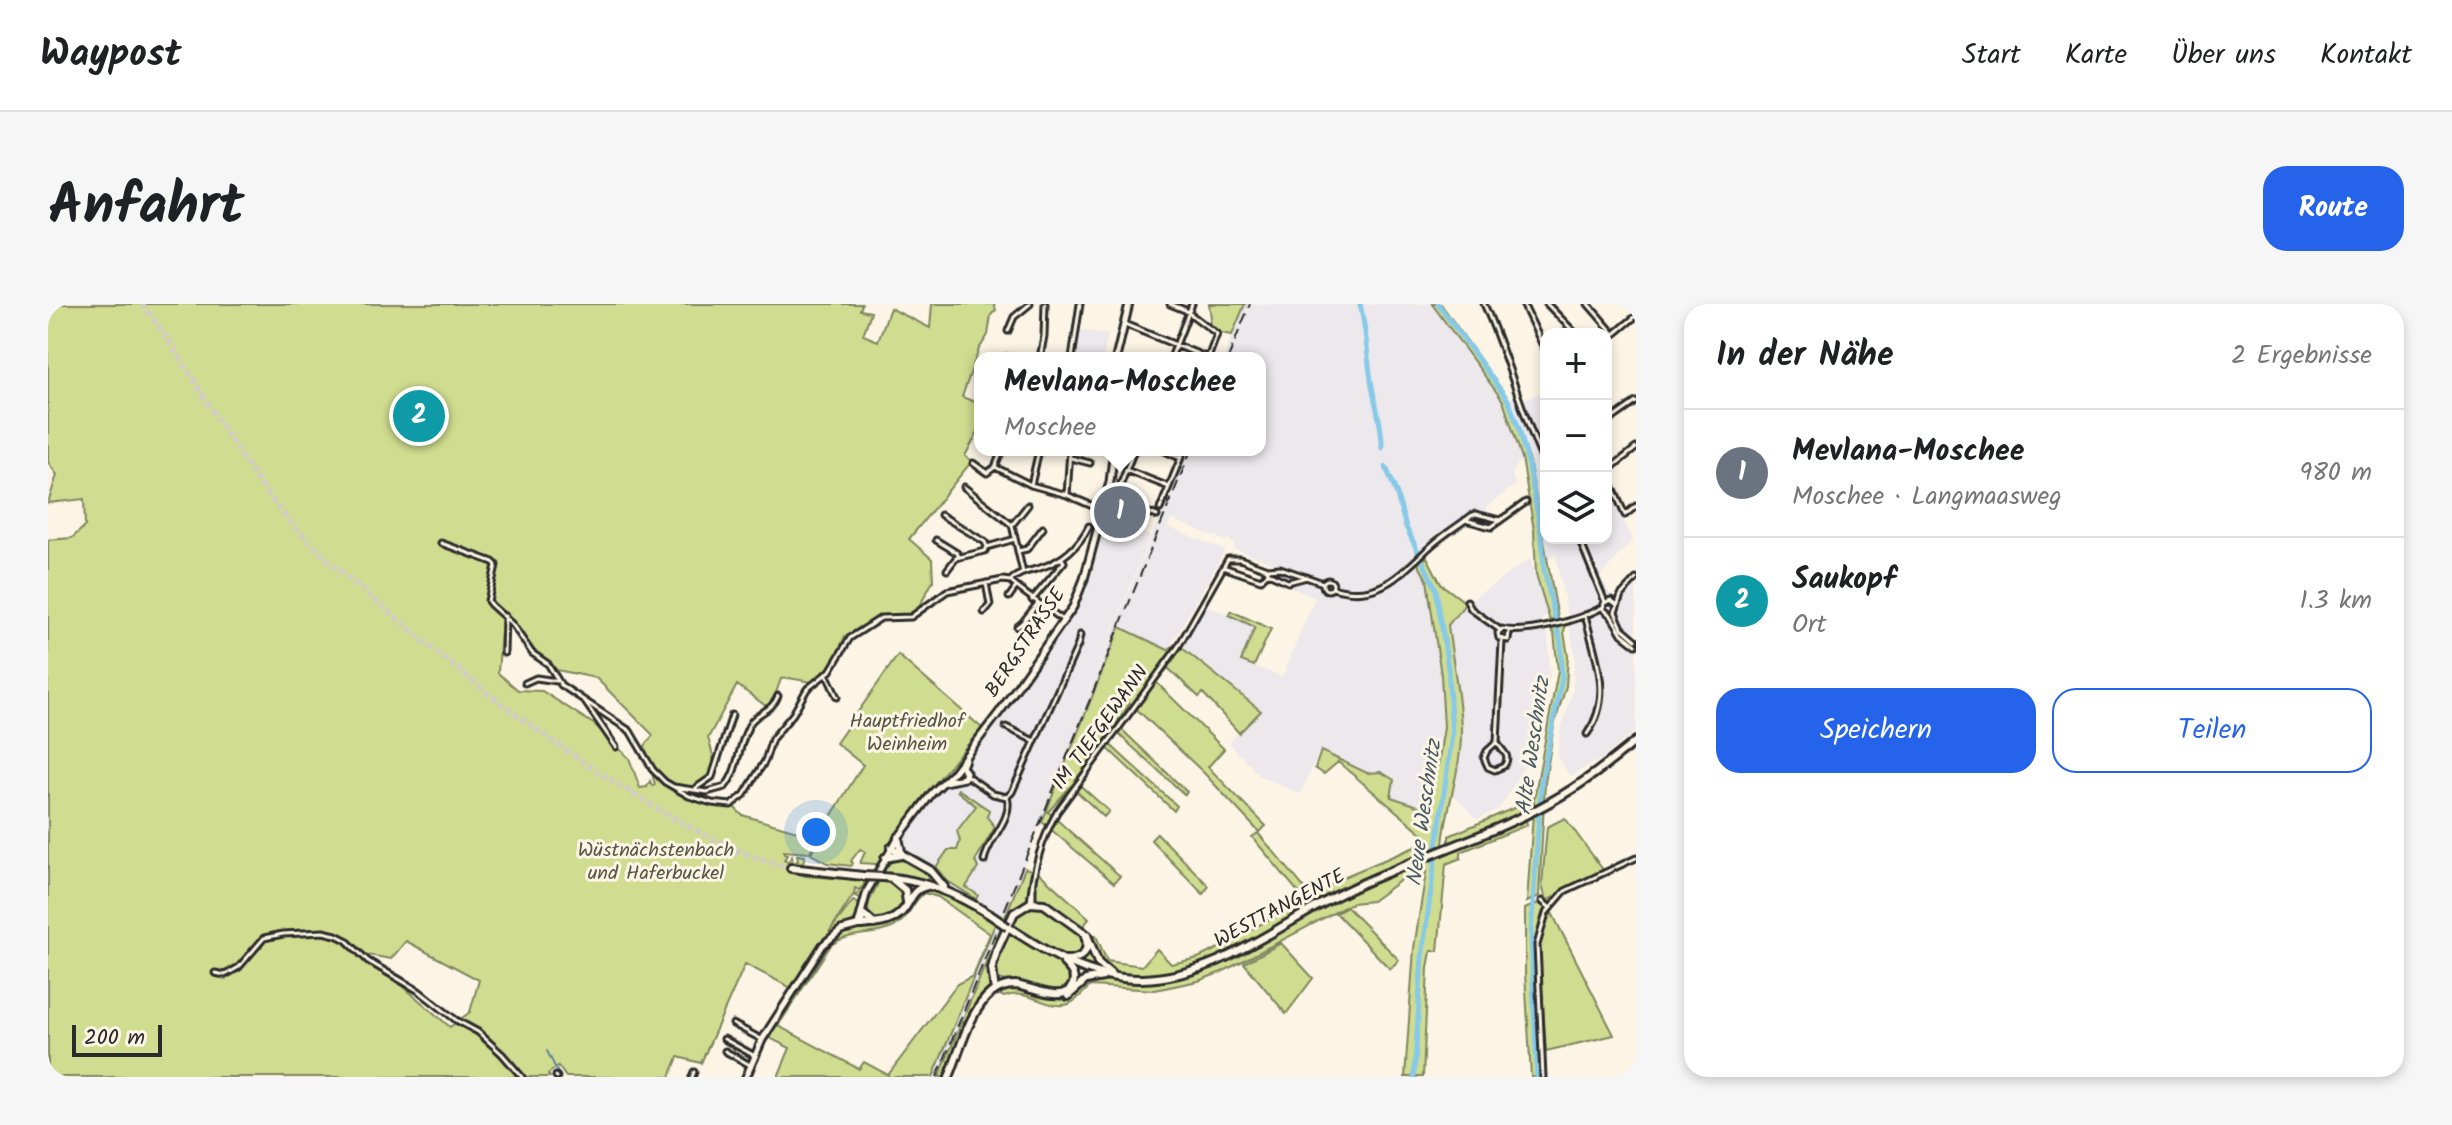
<!DOCTYPE html>
<html lang="de">
<meta charset="utf-8">
<style>
:root{--surface:#fff;--page:#f6f6f6;--text:#202124;--muted:#757577;--line:#e0e0e0;--accent:#2563eb}
body{margin:0;font-family:Kalam,sans-serif;background:var(--page);color:var(--text)}
.controls{position:absolute;right:24px;top:24px;display:grid;overflow:hidden;border-radius:16px;box-shadow:0 4px 12px #0003}
.controls button{width:72px;height:72px;display:grid;place-items:center;padding:0;border:0;border-bottom:2px solid var(--line);background:var(--surface);color:var(--text);font:40px sans-serif}
.scale{position:absolute;left:24px;bottom:20px;width:90px;box-sizing:border-box;padding-left:8px;border:4px solid #2b2b2b;border-top:0;font-size:22px;line-height:28px;white-space:nowrap;color:#2b2b2b;-webkit-text-stroke:6px #fcf5e5;paint-order:stroke}
.you{position:absolute;left:768px;top:528px;width:28px;height:28px;margin:-20px;border:6px solid #fff;border-radius:50%;background:#1a73e8;box-shadow:0 0 0 12px #1a73e833}
.badge{display:grid;place-items:center;width:52px;height:52px;border-radius:50%;background:var(--accent);color:#fff;font-size:26px;font-weight:700}
.pin{position:absolute;translate:-50% -50%;border:4px solid #fff;box-shadow:0 2px 8px #0006}
.popup{position:absolute;left:926px;top:48px;width:292px;height:104px;box-sizing:border-box;display:grid;place-content:center;border-radius:16px;background:var(--surface);filter:drop-shadow(0 2px 6px #0005);font-size:26px;white-space:nowrap;color:var(--muted)}
.popup b{font-size:30px;color:var(--text)}
.popup::after{content:'';position:absolute;left:50%;top:100%;margin-left:-16px;border:16px solid transparent;border-top-color:var(--surface)}
.list{margin:0;padding:0;list-style:none}
h2{display:flex;justify-content:space-between;align-items:center;height:104px;margin:0;padding:0 32px;font-size:34px}
h2 small{font-size:26px;font-weight:400;color:var(--muted)}
.list li{display:grid;grid-template-columns:52px 1fr auto;gap:24px;align-items:center;box-sizing:border-box;height:128px;padding:0 32px;border-top:2px solid var(--line)}
.list b{display:block;font-size:30px;white-space:nowrap}
.list p{margin:0;font-size:26px;white-space:nowrap;color:var(--muted)}
.list em{font-size:26px;font-style:normal;color:var(--muted)}
.actions{display:flex;gap:16px;padding:24px 32px}
.actions a{flex:1;padding:18px 0;border:2px solid var(--accent);border-radius:24px;text-align:center;font-size:28px;color:var(--accent)}
.actions .main{background:var(--accent);color:#fff}
.icon{flex:none;width:44px;height:44px;fill:none;stroke:currentColor;stroke-width:2;stroke-linecap:round;stroke-linejoin:round}
.map{position:relative;flex:none;width:1588px;height:773px;overflow:hidden;border-radius:24px}
header{display:flex;align-items:center;gap:48px;box-sizing:border-box;height:112px;padding:0 40px;background:var(--surface);border-bottom:2px solid var(--line)}
header strong{font-size:38px}
nav{display:flex;gap:44px;margin-inline-start:auto;font-size:28px}
.intro{display:flex;align-items:center;justify-content:space-between;box-sizing:border-box;height:192px;padding:0 48px}
h1{margin:0;font-size:56px}
.button{padding:20px 36px;border-radius:24px;background:var(--accent);color:#fff;font-size:28px;font-weight:700}
main{display:flex;gap:48px;padding:0 48px}
aside{flex:1;background:var(--surface);border-radius:24px;box-shadow:0 4px 12px #0003}
.map>svg:first-child{display:block}
.built{fill:#ece8eb}
.green{fill:#d0dd90;stroke:#7e845e;stroke-width:2;fill-rule:evenodd}
.lines{fill:none;stroke-linecap:round;stroke-linejoin:round}
.stream{stroke:#628a9c;stroke-width:2}
.river{stroke:#87c9e8;stroke-width:5}
.primary-tunnel{stroke:#d2cdc0;stroke-width:6;stroke-dasharray:6 3;stroke-linecap:butt}
.street-casing{stroke:#2b2b2b;stroke-width:9}
.secondary-casing{stroke:#2b2b2b;stroke-width:11}
.primary-casing{stroke:#2b2b2b;stroke-width:12}
.street{stroke:#fcf5e5;stroke-width:3}
.secondary{stroke:#fcf5e5;stroke-width:5}
.primary{stroke:#fcf5e5;stroke-width:6}
.rail{stroke:#2b2b2b;stroke-width:2;stroke-dasharray:12 6;stroke-linecap:butt}
.primary-bridge-casing{stroke:#2b2b2b;stroke-width:12;stroke-linecap:butt}
.primary-bridge{stroke:#fcf5e5;stroke-width:6}
.labels{text-anchor:middle;dominant-baseline:central;stroke-width:6;stroke-linejoin:round;paint-order:stroke}
.street-label{font-size:20px;fill:#2b2b2b;stroke:#fcf5e5}
.park-label{font-size:20px;fill:#545844;stroke:#fcf5e5}
.water-label{font-size:22px;font-style:italic;fill:#475a64;stroke:#fcf5e5}
</style>
<header>
<strong>Waypost</strong>
<nav><a>Start</a><a>Karte</a><a>Über uns</a><a>Kontakt</a></nav>
</header>
<div class="intro"><h1>Anfahrt</h1><a class="button">Route</a></div>
<main>
<div class="map">
<svg width="1588" height="773" viewBox="0 0 1588 773">
<rect width="100%" height="100%" fill="#fcf5e5"/>
<filter id="ink" filterUnits="userSpaceOnUse"><feTurbulence type="fractalNoise" baseFrequency=".0125" numOctaves="2"/><feDisplacementMap in="SourceGraphic" scale="16" xChannelSelector="R" yChannelSelector="G"/><feConvolveMatrix kernelMatrix="1 2 1 2 8 2 1 2 1" color-interpolation-filters="sRGB"/></filter>
<g filter="url(#ink)">
<!-- built -->
<path class="built" d="M1197,0H1384L1455,97L1474,154L1464,169L1467,181L1437,204L1454,218L1441,226L1417,219L1370,258L1379,276L1393,371L1396,423L1390,462L1384,464L1372,503L1343,493L1326,471L1272,447L1252,490L1212,472L1181,439L1212,406L1130,342L1155,300L1207,323L1193,357L1234,373L1267,294L1228,277L1234,262L1186,245L1187,241L1180,235L1178,237L1123,215L1120,223L1177,246L1120,346L1072,323L891,773H885L950,612L929,596L895,577L885,564L856,542L855,536L878,503L951,413L1026,305L1036,280L1056,212L1102,232L1012,459L1138,146H1212V54H1175Z
M1034,26L1060,31L1055,54H1028Z
M1498,86V234H1558V180L1585,236L1552,272L1563,292H1567L1588,270V427L1553,455L1522,472L1509,453L1513,426L1525,386L1527,352L1508,251L1500,255L1481,155L1460,95L1467,92L1472,97Z
M1482,255L1499,309L1494,317L1495,325L1500,330L1502,369L1485,449L1451,505L1429,515L1405,490L1413,427L1400,321L1418,299Z"/>
<!-- green -->
<path class="green" d="M0,0H814L812,6L823,8L815,31L830,37L842,4L882,24L884,0H946L948,6L943,11L940,31L931,45L914,93L932,100V124L917,152L924,157L861,235L884,255L885,277L871,303L860,311L832,312L797,332L785,360L763,378L741,374L733,375L722,405L689,381L660,434C664,447 669,461 661,473C656,479 652,481 650,489L669,498L682,499L694,511L770,533L815,461L788,439L850,351L934,424L871,498L827,563L828,560L812,559L817,548L812,545L803,557L805,559L803,562L779,559L763,550L767,540L761,549L736,547V550L739,551L736,556L740,558L744,552L745,559L750,557L749,551L757,552L755,559L744,561L743,567L757,572L816,576V582L824,567L813,595L807,592L815,582L811,586L807,584L806,590L781,628L805,597L812,601L809,615L777,633L743,684L697,660L653,759L630,753L622,773H518L510,762L500,770L502,773H0V236L24,234L37,222L36,195L0,199L9,171L0,158ZM462,316L485,347L509,366L548,374L605,431L597,442L607,481L604,482L602,477L599,483L592,484L581,454L547,421L494,387L470,386L450,369L453,328ZM358,637L431,676L422,708L402,723L356,683L308,649L343,655Z
M1161,0H1197L1184,31L1173,29L1161,20L1163,14Z
M1384,0H1393L1460,95L1481,155L1510,314L1502,317L1488,270L1486,226L1474,154L1455,97Z
M1379,253L1393,280L1418,299L1400,321C1404,355 1412,391 1413,425C1414,465 1398,502 1395,541L1380,548L1379,545C1353,564 1310,576 1280,593C1153,661 1099,714 962,620L970,608L982,602L1001,607L996,597C983,593 976,597 965,604L942,659L943,686L932,697L899,773H891L977,564L991,569L1041,614L1036,622L1049,634L1059,657L1094,662L1109,645L1123,660L1150,654L1173,643L1256,595L1204,533L1210,529L1263,592L1300,571L1381,537V535L1290,458L1276,470L1267,464L1273,447L1319,469L1333,468L1346,476L1343,493L1373,503L1384,464L1390,461L1396,423L1393,371L1379,276L1370,260Z
M1183,307L1223,325L1206,362L1193,357L1207,323L1181,311Z
M1518,318L1516,328L1520,352L1518,382L1506,422L1497,479L1491,592L1479,598L1486,495L1510,367L1506,329L1499,322Z
M1072,323L1120,346L1128,339L1213,407L1191,429L1155,389L1151,393L1120,364L1108,378L1176,445L1160,463L1218,522L1211,528L1155,468L1082,399L1068,420L1139,488L1137,491L1065,425L1057,436L1129,502L1126,507L1054,439L1027,477L1061,507L1056,513L1023,482L1000,508L1072,572L1066,579L994,518Z
M910,485L941,506L939,513L947,523L927,557L930,564L918,583L930,591L928,595L898,576L888,563L900,546H909L912,537L909,527L928,502L909,487Z
M1480,498L1483,500L1482,505L1401,539V532Z
M1517,514L1556,567L1521,582L1501,596L1497,593L1494,580L1499,523Z
M1478,515L1479,521L1413,548V554L1398,560L1390,647H1383L1380,664L1375,773H1357L1366,644L1378,568L1375,562L1378,557L1397,550V547Z
M1109,529L1161,582L1155,590L1103,536Z
M847,553H852L877,566L880,574L875,577L834,569Z
M844,554C835,572 819,586 820,610L821,598L831,577L849,580L858,592C855,611 841,615 824,615L818,611C816,590 828,567 844,554Z
M1376,556L1372,562L1324,597L1304,599L1174,668L1150,677L1107,686L1042,682C1036,688 1029,697 1021,700C999,707 981,683 956,693L952,691L954,687L970,685L1013,696L1020,694L1036,679L1054,674L1097,678L1123,675L1161,665L1316,581Z
M876,584L909,595L948,618L885,773H730L742,744L722,734L717,736L770,652L785,634L804,625L834,622L843,618L866,589ZM876,589L890,593L942,630L925,672L909,680L840,771L816,758L811,765L730,722L783,641C802,627 826,633 846,623C861,615 863,599 876,589Z
M1490,599L1497,604L1488,635L1494,773H1483L1477,669V605Z
M1299,603L1351,656L1342,665L1288,609Z
M1504,609L1566,731L1498,747L1491,643L1493,627Z
M959,625L1022,666L1024,678L1018,686L1005,688L950,675L944,664Z
M1233,639L1265,674L1238,710L1196,659Z"/>
<g class="lines">
<!-- stream -->
<path class="stream" d="M499,747L512,773"/>
<!-- river -->
<path class="river" d="M1312,0C1318,25 1319,50 1323,76C1326,99 1335,120 1334,144
M1390,0L1460,96L1471,124L1481,163L1494,235L1496,266L1513,340L1514,374L1493,480L1483,629L1489,773
M1338,163L1348,188L1358,223L1388,285L1400,364L1404,430L1374,653L1366,773"/>
<!-- primary-tunnel -->
<path class="primary-tunnel" d="M94,0C145,65 180,142 232,206C267,248 310,282 352,317C431,385 515,449 605,502C649,528 693,552 743,564"/>
<!-- street casing -->
<g class="street-casing">
<path id="street" d="M1436,0C1460,53 1473,110 1498,163
M1475,0L1498,48
M1499,0L1528,30
M1540,0L1566,30
M1587,0L1588,1
M1076,20L1160,54L1169,30L1137,6L1122,0
M960,27L966,13L982,0
M1558,37L1588,12
M957,53L963,54
M992,54L996,32L997,0
M1024,54L1032,0
M1123,54L1144,0
M1558,119L1588,98
M1114,146L1132,154
M1023,154L1042,159
M925,159L939,169L947,163L954,146
M947,163L983,181L1019,191L1054,206
M1078,166L1121,183
M1558,168L1577,211L1588,202
M1558,168L1588,144
M983,181L991,146
M916,183L964,221L975,269
M1019,191L1022,146
M1059,192L1109,212
M1067,195L1086,146
M1112,205L1136,146
M893,211L937,238L939,243
M1417,216L1443,223L1478,198
M964,221L980,201
M1531,234L1557,298
M888,236L909,249L911,253
M393,239L445,258L448,261L440,297L443,301L464,320L484,349L500,360L513,381L582,427L605,466L617,478L641,492L664,499L683,501L696,491L717,457L724,435L745,410L759,385L782,367L802,334L833,314L863,313L899,287L955,276L962,277C970,269 981,267 992,264C1014,257 1031,242 1041,222
M970,247L979,245L995,224
M1175,263L1213,276L1220,269
M1219,265L1232,264L1275,279
M899,266L908,254L937,247L939,243L967,235
M1588,275L1573,291L1567,308L1574,324L1588,336
M1275 281a5 5 0 1 1 10 0a5 5 0 1 1-10 0Z
M962,277C979,293 998,302 1016,317
M1284,284C1332,298 1352,270 1383,242C1395,231 1410,222 1423,212L1428,210L1452,216
M961,293L968,283
M984,296L1016,258L1013,254
M1419,297L1423,305L1452,326
M936,308L942,301L938,279
M1561,310L1555,305L1556,299L1563,296L1568,300
M1562,310L1574,330L1588,341
M1537,311C1547,353 1566,392 1539,430
M969,323L974,319L990,299
M1461,328L1460,336L1451,334L1450,329L1454,325C1478,331 1532,316 1555,303
M456,349L457,312
M778,369L789,393
M477,379L488,374L509,377
M537,398L568,443
M958,423L986,437
M1449,438C1453,448 1464,450 1456,462L1447,466L1440,463L1436,454L1439,447L1449,438L1454,337
M918,471L945,490L959,493
M626,483L659,488L677,483C692,465 690,437 703,418C712,407 724,407 730,392
M648,484L664,473L684,411
M959,493L964,488L1030,341L1032,331
M936,557C939,536 966,515 959,493
M985,597V581
M1494,597L1501,603
M982,599C985,566 993,536 1009,508L1130,343L1180,255H1192L1219,265L1220,269L1240,278L1259,273
M167,669L177,671L191,663L216,634L235,630L275,628L288,631L298,636L320,657L371,687L408,716L430,728L454,750L474,773
M685,720L713,735
M676,735L707,752
M677,747L702,761
M508,772L509,773
M644,773L646,768
M1495,773L1489,641L1498,609L1517,587L1588,554"/>
</g>
<!-- secondary casing -->
<g class="secondary-casing">
<path id="secondary" d="M1068,54L1081,0
M896,478L916,474L918,468L914,463L917,455
M810,621L819,587L850,534L884,489L904,470L953,406L1025,303L1036,275L1062,178L1066,146
M698,773L714,736L775,641L793,626L812,621L816,611"/>
</g>
<!-- primary casing -->
<g class="primary-casing">
<path id="primary" d="M850,534L853,547
M843,544L882,566L896,583
M837,554L853,551
M743,564L815,572
M835,573C875,576 906,588 941,610
M845,576L857,586L859,598
M816,611L826,620
M812,621C824,620 839,620 849,612C863,603 861,585 879,582
M960,623C1001,650 1044,676 1094,675C1170,673 1232,619 1298,587C1366,554 1439,534 1504,497C1535,480 1561,459 1588,437
M1017,656C1033,656 1043,648 1037,632
M947,687L944,664L949,646L966,609L982,599L996,600L1039,631L1050,659L1062,669
M1020,692L1038,676L1055,673
M901,773C912,747 921,707 943,689C950,684 958,681 967,681C982,682 1017,702 1025,680C1028,671 1022,665 1016,659"/>
</g>
<!-- street -->
<use href="#street" class="street"/>
<!-- secondary -->
<use href="#secondary" class="secondary"/>
<!-- primary -->
<use href="#primary" class="primary"/>
<!-- rail -->
<path class="rail" d="M1180,54L1202,0
M889,773L1143,146"/>
<!-- primary-bridge casing -->
<g class="primary-bridge-casing">
<path id="primary-bridge" d="M815,572L835,573
M941,610L960,623"/>
</g>
<!-- primary-bridge -->
<use href="#primary-bridge" class="primary-bridge"/>
</g>
</g>
<g class="labels">
<!-- street labels -->
<g class="street-label">
<text transform="translate(978 339) rotate(-56)">BERGSTRASSE</text>
<text transform="translate(1053 424) rotate(-54)">IM TIEFGEWANN</text>
<text transform="translate(1232 605) rotate(-28)">WESTTANGENTE</text>
</g>
<!-- park labels -->
<g class="park-label">
<text x="859" y="418">Hauptfriedhof<tspan x="859" dy="23">Weinheim</tspan></text>
<text x="608" y="547">Wüstnächstenbach<tspan x="608" dy="23">und Haferbuckel</tspan></text>
</g>
<!-- water labels -->
<g class="water-label">
<text transform="translate(1486 442) rotate(-82)">Alte Weschnitz</text>
<text transform="translate(1377 509) rotate(-82)">Neue Weschnitz</text>
</g>
</g>
</svg>
<div class="controls">
<button>+</button>
<button>−</button>
<button><svg class="icon" aria-label="layers" viewBox="0 0 24 24"><path d="M12 4l9 5-9 5-9-5zM3 14l9 5 9-5"/></svg></button>
</div>
<div class="scale">200 m</div>
<div class="you"></div>
<div class="pin badge" style="left:1072px;top:208px;background:#6b7280">1</div>
<div class="popup"><b>Mevlana-Moschee</b>Moschee</div>
<div class="pin badge" style="left:371px;top:112px;background:#0f9aa8">2</div>
</div>
<aside>
<h2>In der Nähe<small>2 Ergebnisse</small></h2>
<ul class="list">
<li><span class="badge" style="background:#6b7280">1</span><div><b>Mevlana-Moschee</b><p>Moschee · Langmaasweg</p></div><em>980 m</em></li>
<li><span class="badge" style="background:#0f9aa8">2</span><div><b>Saukopf</b><p>Ort</p></div><em>1.3 km</em></li>
</ul>
<div class="actions"><a class="main">Speichern</a><a>Teilen</a></div>
</aside>
</main>
